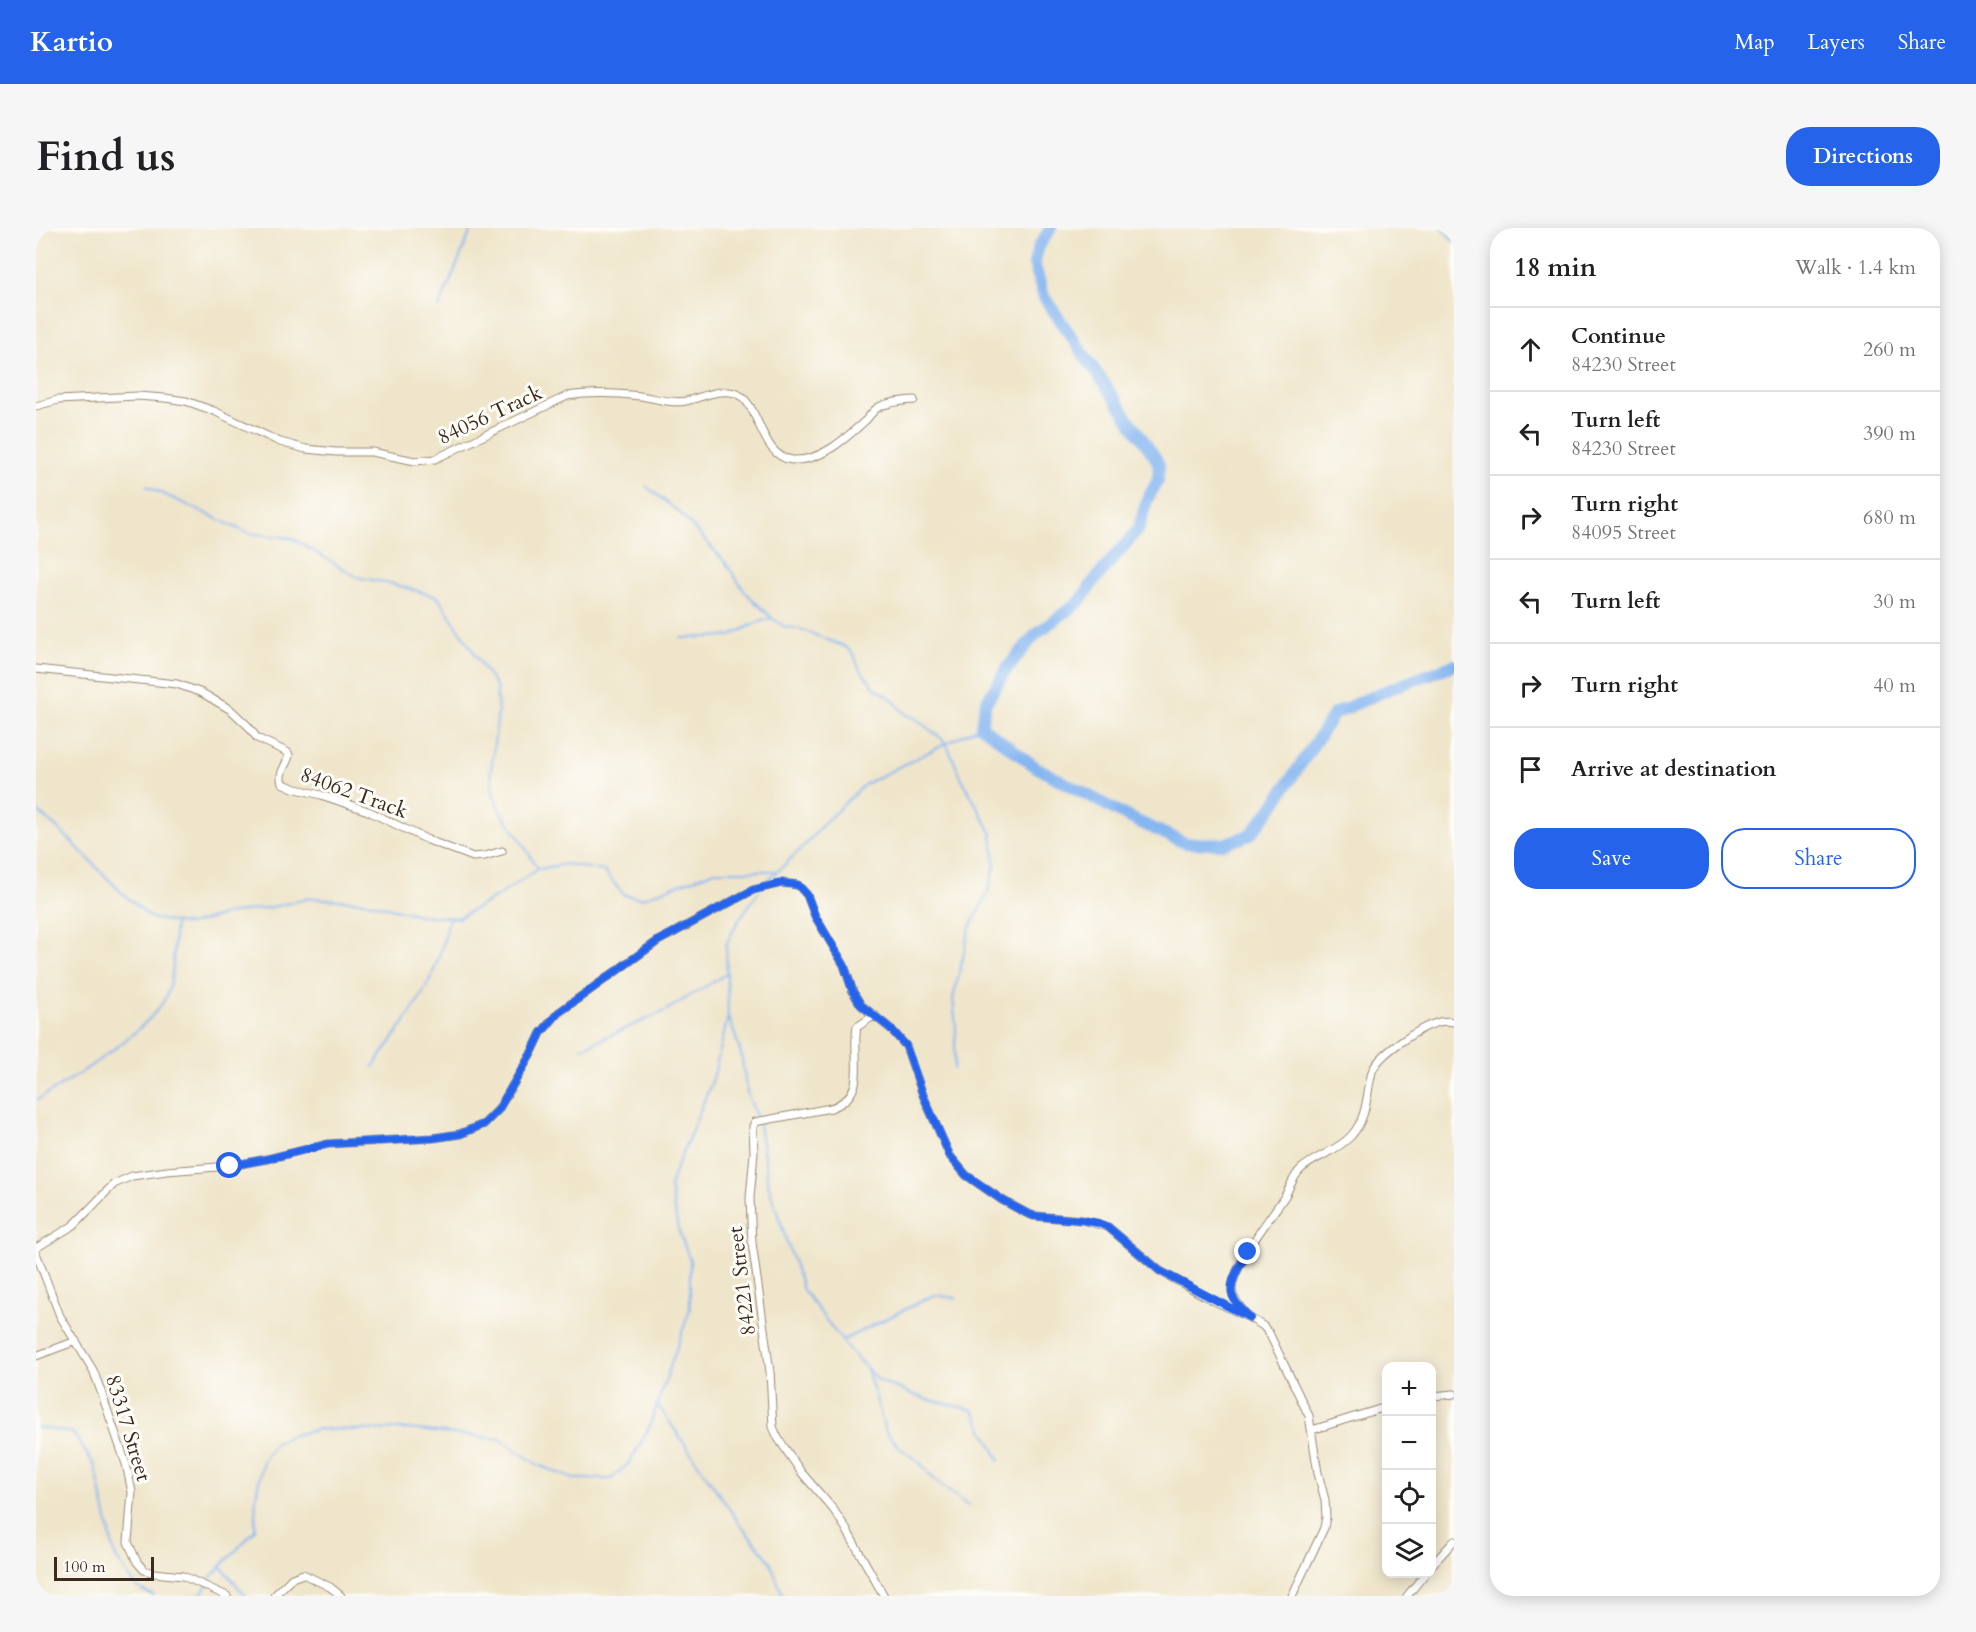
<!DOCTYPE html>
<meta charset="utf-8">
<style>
:root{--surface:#fff;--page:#f6f6f6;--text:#202124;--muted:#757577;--line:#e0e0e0;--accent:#2563eb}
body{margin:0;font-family:Cardo,serif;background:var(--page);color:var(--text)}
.controls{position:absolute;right:18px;bottom:18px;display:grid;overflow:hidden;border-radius:12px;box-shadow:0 3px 15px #0003}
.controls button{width:54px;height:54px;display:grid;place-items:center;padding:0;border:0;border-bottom:2px solid var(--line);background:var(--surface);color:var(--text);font:30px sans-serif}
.scale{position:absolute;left:18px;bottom:15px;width:100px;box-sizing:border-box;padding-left:6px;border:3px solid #3b2a1e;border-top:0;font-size:16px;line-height:21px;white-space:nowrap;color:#3b2a1e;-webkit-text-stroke:4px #fdfcf7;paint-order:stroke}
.stop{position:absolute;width:18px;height:18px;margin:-14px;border:4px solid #2563eb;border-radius:50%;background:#fff}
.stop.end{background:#2563eb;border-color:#fff;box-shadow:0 2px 6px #0008}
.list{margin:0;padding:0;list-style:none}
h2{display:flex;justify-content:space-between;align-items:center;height:78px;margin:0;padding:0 24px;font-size:26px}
h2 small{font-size:20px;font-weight:400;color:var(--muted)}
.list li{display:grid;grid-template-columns:39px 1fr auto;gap:18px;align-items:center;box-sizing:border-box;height:84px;padding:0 24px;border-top:2px solid var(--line)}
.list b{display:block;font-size:22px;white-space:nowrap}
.list p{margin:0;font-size:20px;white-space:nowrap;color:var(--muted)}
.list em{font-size:20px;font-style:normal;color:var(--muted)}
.actions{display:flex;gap:12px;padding:18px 24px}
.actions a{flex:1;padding:14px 0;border:2px solid var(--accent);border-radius:24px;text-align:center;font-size:21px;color:var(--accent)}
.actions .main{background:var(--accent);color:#fff}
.icon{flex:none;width:33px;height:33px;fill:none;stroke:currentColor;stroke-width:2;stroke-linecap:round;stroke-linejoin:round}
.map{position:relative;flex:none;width:1418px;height:1368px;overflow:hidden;border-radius:24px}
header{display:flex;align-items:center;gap:36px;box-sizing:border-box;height:84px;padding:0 30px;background:var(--accent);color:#fff}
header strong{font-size:28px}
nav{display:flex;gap:33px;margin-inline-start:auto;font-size:21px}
.intro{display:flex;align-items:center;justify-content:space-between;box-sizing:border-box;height:144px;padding:0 36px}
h1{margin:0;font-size:42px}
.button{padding:15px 27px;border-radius:24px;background:var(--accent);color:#fff;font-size:21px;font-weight:700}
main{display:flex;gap:36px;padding:0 36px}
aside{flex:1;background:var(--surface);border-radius:24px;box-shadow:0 3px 15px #0003}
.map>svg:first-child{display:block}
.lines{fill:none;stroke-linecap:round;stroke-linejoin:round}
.stream{stroke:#85b6f1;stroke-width:2}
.river{stroke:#85b6f1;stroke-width:12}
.minor-casing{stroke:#958874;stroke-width:9}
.minor{stroke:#fff;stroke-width:7}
.route{stroke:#2563eb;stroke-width:8}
.labels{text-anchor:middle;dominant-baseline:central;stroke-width:6;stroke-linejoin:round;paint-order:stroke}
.street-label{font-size:21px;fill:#3b2a1e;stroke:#fdfcf7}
</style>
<header>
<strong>Kartio</strong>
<nav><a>Map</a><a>Layers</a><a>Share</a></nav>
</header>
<div class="intro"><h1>Find us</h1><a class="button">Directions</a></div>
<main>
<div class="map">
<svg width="1418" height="1368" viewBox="0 0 1418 1368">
<rect width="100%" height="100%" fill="#fdfcf7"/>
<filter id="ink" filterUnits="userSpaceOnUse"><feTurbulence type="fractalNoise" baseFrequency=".0167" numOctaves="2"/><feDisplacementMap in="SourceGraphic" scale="12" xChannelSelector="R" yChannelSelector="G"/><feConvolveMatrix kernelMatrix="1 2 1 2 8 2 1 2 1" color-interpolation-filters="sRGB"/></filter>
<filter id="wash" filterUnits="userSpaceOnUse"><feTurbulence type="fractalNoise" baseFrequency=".008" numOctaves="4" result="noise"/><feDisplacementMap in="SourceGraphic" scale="24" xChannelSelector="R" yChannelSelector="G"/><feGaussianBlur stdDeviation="1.35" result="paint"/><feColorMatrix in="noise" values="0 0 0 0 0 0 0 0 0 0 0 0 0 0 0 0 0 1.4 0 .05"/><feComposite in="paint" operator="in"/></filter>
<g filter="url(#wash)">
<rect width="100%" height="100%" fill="#efe5ca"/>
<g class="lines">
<!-- stream -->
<path class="stream" d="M1405,0L1418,13
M403,80L436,0
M110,258L212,305L256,310L321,349L357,356L402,369L460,459L462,484L455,543L456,562L464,583L482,608L502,641
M610,258L644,285L689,334L709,364L736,390
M645,410L694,408L720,395L736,390L749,399L764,401L810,419L818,427L823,440L839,460L855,470L870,487L879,490L906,511L911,517L924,547L956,606L959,638L951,667L934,699L917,771L920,800L918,841
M0,582L31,609L86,665L115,690L153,697L190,686L237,679L274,670L331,674L383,687L422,690L462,668L502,641L530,636L568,643L588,667L606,670L679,643H742
M726,658L727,655L742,643L770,616L788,595L829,556L945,498
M693,790L705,825L711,865L721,891
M546,820L629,783L690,746
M337,839C356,812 376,786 391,757C402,737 408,712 413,691
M1,872C32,854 121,798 132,764C139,743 137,716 139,694
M723,896L733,960L767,1062L814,1123L843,1153L889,1171L937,1182L964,1233
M807,1112L898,1067L920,1070
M831,1141L850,1204L865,1221L883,1234L901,1254L932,1278
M621,1176L703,1295L734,1333L747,1368
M0,1199L37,1205L59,1238L79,1328L100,1359L118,1368
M185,1338L210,1368
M164,1368L176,1348L219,1302L220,1268L227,1232L239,1215L254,1208L283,1201L329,1202L372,1201L464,1211L502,1237L538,1251H575L594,1234L613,1200L654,1081V1032L642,1001L634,959L637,948L677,851L692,789L690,717L702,693L723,663"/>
<!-- river -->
<path class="river" d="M1015,0L1003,18L998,35L1008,69L1119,229L1123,237L1122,252L1111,272L1103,300L1058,353L1044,373L1000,406L972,439L949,476L945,498L1000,539L1092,589L1149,615L1188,616L1214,607L1237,578L1298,486L1346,464L1418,437"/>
</g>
</g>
<g filter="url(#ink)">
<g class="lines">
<!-- minor casing -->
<g class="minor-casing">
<path id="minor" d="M0,178L22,172L101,168L129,170L150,173L178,183L244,214L270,221L300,224H336L379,233L399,231L531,168C556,164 579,165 604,168C619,170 635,176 650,173C665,170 682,160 699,165C724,173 723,228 756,232C785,234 810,210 830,192C834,188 838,181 843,179C852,174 868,173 878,172
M0,441L141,456L166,465L195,482L212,498L221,510L251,524L253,527C251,538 242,543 246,555L257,560L285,567L332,583L392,612L437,629L449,628L466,623
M839,787L821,799C815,830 834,866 795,880L719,894L717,898L718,925L714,970L716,1015L734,1144L737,1199L742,1210L765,1244L797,1281L809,1299L848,1368
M0,1020L38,997L78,956L96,948L131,943L194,938L231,931L292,916L397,910L424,906L448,896L462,882L495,826L505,805L522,785L622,713L717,662L746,655L762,657L771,667L779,688L808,737L817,764L825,777L855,801L870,818L887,867L914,928L930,947L966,972L990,985L998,988L1046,992L1072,999L1124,1043L1178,1073L1214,1090L1227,1098L1233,1105L1273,1188L1282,1245L1289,1272L1290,1289L1288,1300L1256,1368
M0,1025L24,1088L57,1142L63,1158L90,1236L96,1264L92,1314L101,1334L108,1342L118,1345L147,1348L191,1368
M1210,1086C1205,1080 1197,1071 1196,1063C1195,1039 1235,989 1249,968C1254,959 1258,947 1265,941C1280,928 1301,923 1315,908C1332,889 1330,867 1336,844C1341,827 1383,800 1400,795C1406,793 1412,793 1418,794
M0,1128L40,1113
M1396,1168L1418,1166
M1276,1202L1350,1179
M1396,1337L1418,1313
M238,1368L256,1350L267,1346L294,1359L305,1368
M1371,1368L1389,1346"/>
</g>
<!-- minor -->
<use href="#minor" class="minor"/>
</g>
</g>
<g class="lines" filter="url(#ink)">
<!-- route -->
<path class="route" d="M194,938L231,931L292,916L397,910L424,906L448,896L462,882L495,826L505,805L522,785L622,713L717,662L746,655L762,657L771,667L779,688L808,737L817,764L825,777L855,801L870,818L887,867L914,928L930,947L966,972L990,985L998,988L1046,992L1062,995L1072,999L1124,1043L1214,1090C1208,1083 1198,1075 1196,1066C1193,1052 1206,1035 1212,1024"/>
</g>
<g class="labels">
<!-- street labels -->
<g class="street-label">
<text transform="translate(454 187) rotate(-25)">84056 Track</text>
<text transform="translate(318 565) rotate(20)">84062 Track</text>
<text transform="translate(706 1053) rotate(-97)">84221 Street</text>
<text transform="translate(92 1200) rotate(73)">83317 Street</text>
</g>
</g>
</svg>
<div class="controls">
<button>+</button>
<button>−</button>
<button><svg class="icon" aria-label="locate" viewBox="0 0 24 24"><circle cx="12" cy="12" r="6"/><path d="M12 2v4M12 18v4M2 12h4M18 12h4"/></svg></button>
<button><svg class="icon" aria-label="layers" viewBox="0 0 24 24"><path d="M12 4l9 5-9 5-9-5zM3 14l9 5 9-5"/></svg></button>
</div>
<div class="scale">100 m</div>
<div class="stop" style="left:194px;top:938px"></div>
<div class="stop end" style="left:1212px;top:1024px"></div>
</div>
<aside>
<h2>18 min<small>Walk · 1.4 km</small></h2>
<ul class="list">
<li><svg class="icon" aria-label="ahead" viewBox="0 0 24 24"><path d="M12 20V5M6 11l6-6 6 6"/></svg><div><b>Continue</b><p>84230 Street</p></div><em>260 m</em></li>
<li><svg class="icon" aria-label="left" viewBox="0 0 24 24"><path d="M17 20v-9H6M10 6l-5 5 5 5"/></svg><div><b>Turn left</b><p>84230 Street</p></div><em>390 m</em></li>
<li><svg class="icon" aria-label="right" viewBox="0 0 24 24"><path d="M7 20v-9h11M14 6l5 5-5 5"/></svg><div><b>Turn right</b><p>84095 Street</p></div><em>680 m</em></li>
<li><svg class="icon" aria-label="left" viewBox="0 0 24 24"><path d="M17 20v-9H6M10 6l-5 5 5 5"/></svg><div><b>Turn left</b></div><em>30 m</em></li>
<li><svg class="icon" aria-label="right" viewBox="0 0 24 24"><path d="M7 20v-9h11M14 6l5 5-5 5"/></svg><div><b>Turn right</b></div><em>40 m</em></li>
<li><svg class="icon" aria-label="arrive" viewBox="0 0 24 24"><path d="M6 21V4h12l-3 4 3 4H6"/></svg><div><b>Arrive at destination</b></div></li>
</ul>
<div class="actions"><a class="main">Save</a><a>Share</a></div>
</aside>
</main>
